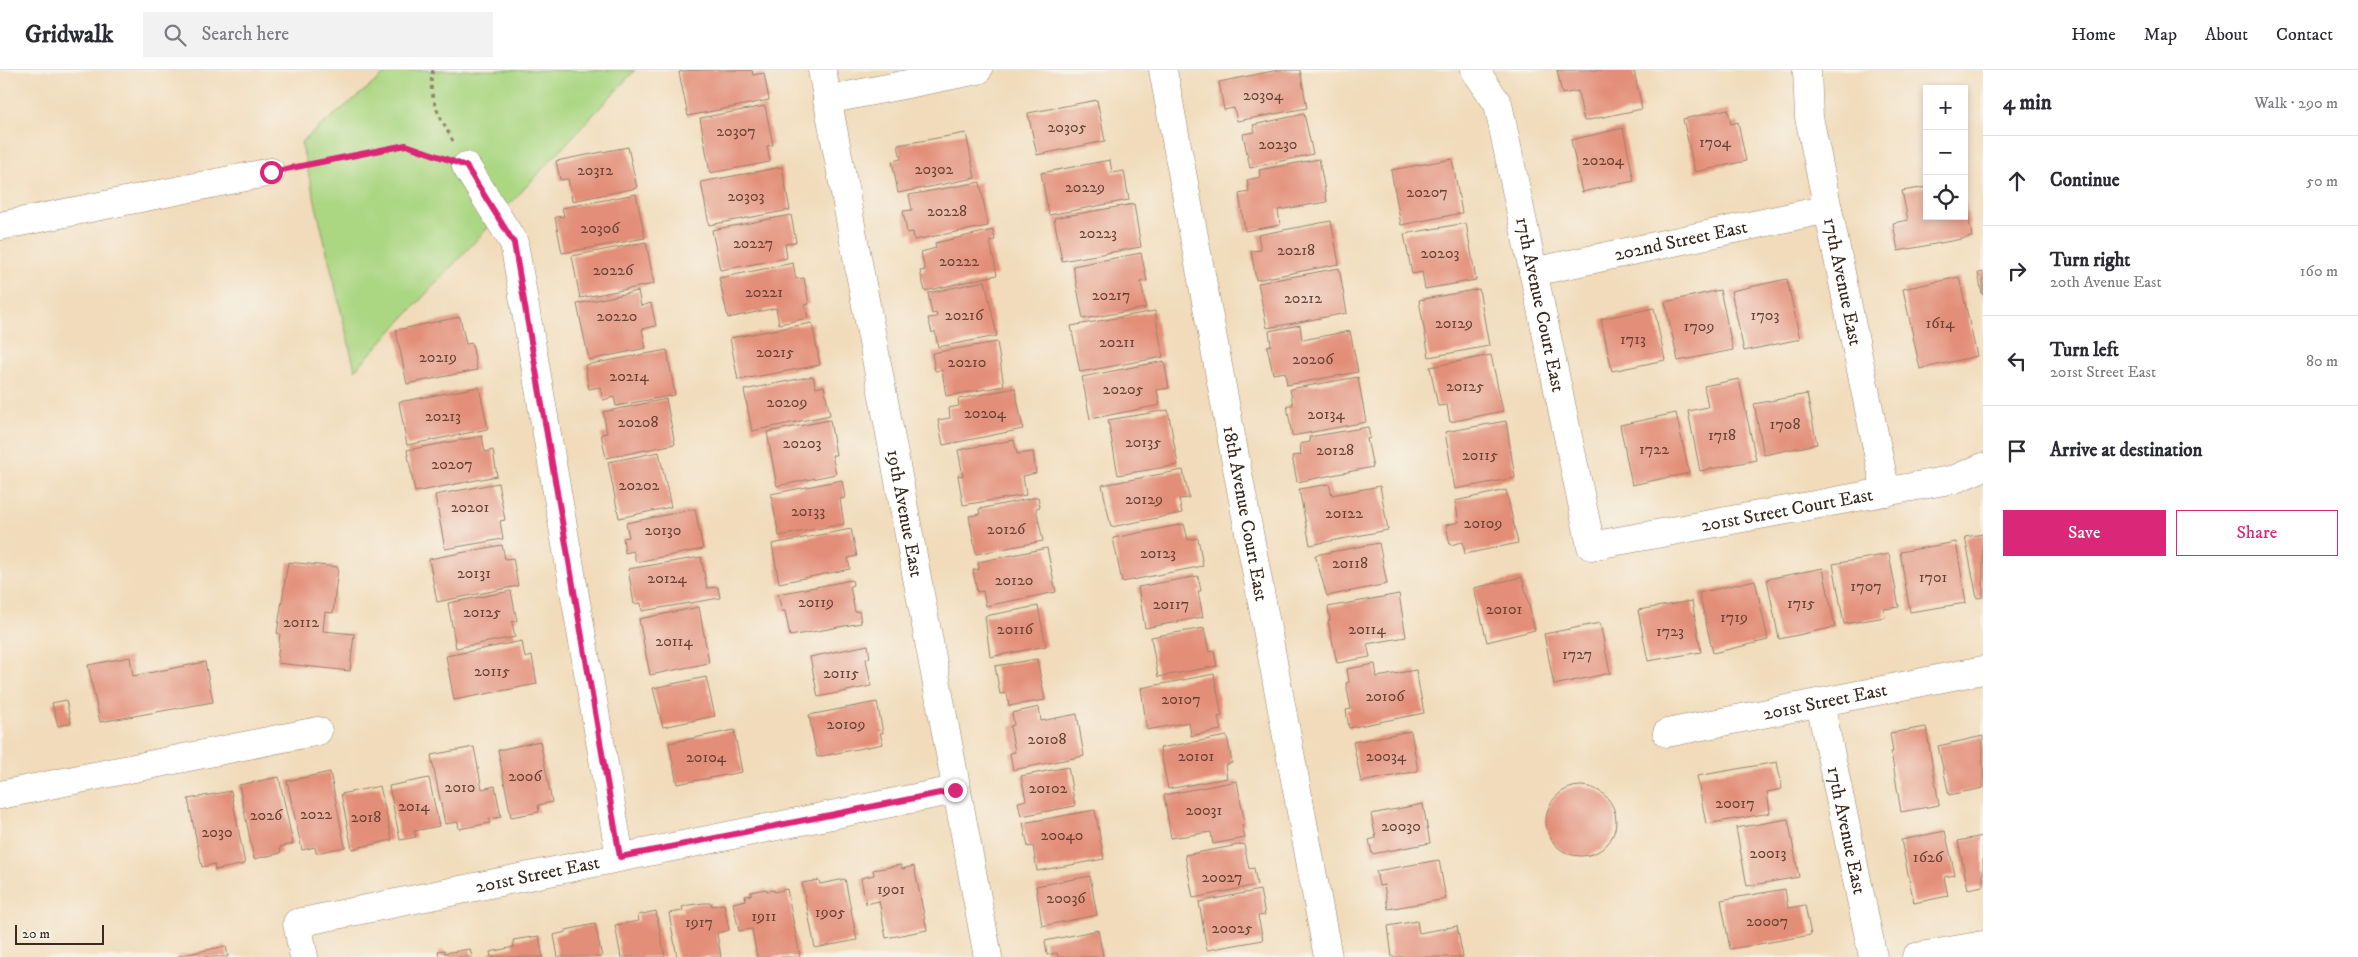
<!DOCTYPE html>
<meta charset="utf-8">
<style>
:root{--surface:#fff;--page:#f2f2f3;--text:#2b2b33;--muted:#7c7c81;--line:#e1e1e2;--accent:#db2777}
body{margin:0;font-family:"IM FELL DW Pica",serif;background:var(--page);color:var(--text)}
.controls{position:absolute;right:15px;top:15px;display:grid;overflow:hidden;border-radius:0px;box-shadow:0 2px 8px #0003}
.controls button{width:45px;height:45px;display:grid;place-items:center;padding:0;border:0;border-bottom:1px solid var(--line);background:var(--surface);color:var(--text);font:25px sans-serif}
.scale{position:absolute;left:15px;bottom:12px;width:89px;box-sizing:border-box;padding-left:5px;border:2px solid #3b2a1e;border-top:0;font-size:14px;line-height:18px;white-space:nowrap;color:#3b2a1e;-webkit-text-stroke:4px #f7f3e8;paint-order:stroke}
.stop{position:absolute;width:15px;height:15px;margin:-11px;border:4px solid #db2777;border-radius:50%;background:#fff}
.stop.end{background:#db2777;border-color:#fff;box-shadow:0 1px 5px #0008}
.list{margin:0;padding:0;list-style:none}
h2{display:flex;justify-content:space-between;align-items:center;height:65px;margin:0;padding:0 20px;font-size:21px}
h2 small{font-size:16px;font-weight:400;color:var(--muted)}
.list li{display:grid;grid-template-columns:32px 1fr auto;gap:15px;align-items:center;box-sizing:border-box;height:90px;padding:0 20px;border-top:1px solid var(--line)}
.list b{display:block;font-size:19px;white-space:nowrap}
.list p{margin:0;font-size:16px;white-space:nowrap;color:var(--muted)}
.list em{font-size:16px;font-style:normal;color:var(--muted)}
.actions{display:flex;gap:10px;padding:15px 20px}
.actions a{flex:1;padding:11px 0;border:1px solid var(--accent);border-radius:0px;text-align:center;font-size:18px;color:var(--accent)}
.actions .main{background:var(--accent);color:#fff}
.icon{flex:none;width:28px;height:28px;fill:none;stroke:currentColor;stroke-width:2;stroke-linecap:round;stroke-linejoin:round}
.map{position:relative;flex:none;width:1983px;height:887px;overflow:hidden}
header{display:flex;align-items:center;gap:30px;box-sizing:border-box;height:70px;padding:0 25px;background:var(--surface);border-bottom:1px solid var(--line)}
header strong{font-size:24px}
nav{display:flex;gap:28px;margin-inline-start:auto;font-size:18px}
.search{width:350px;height:45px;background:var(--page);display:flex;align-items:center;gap:12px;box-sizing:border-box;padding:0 18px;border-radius:0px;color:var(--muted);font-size:19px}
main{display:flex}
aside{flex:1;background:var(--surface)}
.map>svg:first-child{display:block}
.green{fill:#abd783;stroke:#738050}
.building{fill:#e38e78}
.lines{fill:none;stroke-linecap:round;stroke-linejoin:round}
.minor-casing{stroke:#96826c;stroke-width:29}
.path{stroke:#96826c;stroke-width:3;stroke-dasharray:4 4;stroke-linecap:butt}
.minor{stroke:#fff;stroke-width:28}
.route{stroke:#db2777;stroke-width:6}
.labels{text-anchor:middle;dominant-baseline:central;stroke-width:4.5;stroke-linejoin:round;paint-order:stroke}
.number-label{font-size:16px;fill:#654334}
.street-label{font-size:19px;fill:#3b2a1e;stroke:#f7f3e8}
</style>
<header>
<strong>Gridwalk</strong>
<div class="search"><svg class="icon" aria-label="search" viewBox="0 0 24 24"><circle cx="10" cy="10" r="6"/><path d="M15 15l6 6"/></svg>Search here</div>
<nav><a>Home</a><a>Map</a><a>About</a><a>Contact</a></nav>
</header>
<main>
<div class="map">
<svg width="1983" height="887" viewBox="0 0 1983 887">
<rect width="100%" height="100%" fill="#f7f3e8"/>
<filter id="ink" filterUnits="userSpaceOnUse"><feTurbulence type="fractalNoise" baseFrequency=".02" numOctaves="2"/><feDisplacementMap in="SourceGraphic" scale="10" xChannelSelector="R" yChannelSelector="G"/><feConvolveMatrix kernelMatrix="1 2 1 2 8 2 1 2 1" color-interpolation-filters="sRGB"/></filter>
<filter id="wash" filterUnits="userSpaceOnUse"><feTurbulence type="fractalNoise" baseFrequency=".0096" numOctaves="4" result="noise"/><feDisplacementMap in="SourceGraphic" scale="20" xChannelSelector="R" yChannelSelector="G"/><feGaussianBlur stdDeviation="1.12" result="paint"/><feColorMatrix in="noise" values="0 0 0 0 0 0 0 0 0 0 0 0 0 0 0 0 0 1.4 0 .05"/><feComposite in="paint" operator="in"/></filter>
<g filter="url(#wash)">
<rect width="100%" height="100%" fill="#f1dbba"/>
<!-- green -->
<path class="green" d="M390,0H635L355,300L301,72Z"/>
<g id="blocks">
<!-- building -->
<path class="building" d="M692,0H752L753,5L764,3L769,30L688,46L679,2Z
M1278,0H1300L1307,38L1237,51L1234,38L1224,40L1219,12Z
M1557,0H1634L1642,39L1584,51L1578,21L1562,24Z
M1097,30L1105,71L1037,85L1028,43Z
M765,36L773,75L767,76L770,92L710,103L700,48Z
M1728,39L1731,54L1738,52L1746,91L1695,102L1683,49Z
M1304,44L1313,84L1250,98L1243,64L1255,62L1253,55Z
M1623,58L1634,111L1582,122L1571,70Z
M966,63L975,108L898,123L892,91L901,89L898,75Z
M628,77L637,118L572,131L568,109L560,110L556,91Z
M1319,89L1327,132L1278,140L1280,155L1245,161L1239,124L1249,122L1247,110L1260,107L1259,100Z
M1452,89L1462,143L1401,155L1391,100Z
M1110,90L1112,103L1124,101L1129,130L1049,145L1041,103Z
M782,97L790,140L709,155L701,112Z
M980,112L988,156L914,170L913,162L907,163L903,141L912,140L909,125Z
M1927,117V146H1964L1965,129L1972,167L1898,181L1893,153L1908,150L1902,121Z
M636,124L645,168L562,183L555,147L564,146L562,138Z
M1134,134L1141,177L1062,191L1054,148Z
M791,145L796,172L785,174L787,188L720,200L712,160Z
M1331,151L1339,194L1256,210L1251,181L1261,180L1258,165Z
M1466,153L1476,210L1425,219L1422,202L1412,204L1404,164Z
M993,160L995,170L990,171L997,205L925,221L920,201L925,200L921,182L936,178L935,173Z
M646,172L654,214L580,228L572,186Z
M1141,183L1147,211L1141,212L1146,238L1083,249L1073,196Z
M793,193L796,209L804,208L809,234L805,235L808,248L779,254L776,238L728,248L719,208Z
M1339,198L1347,243L1267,258L1258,213Z
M1983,202V224H1982L1978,203Z
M1959,207L1977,286L1920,299L1903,219Z
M1787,209L1800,269L1744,281L1731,221Z
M985,211L997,266L938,277L935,261L932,263L928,248L937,247L936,243L932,244L928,223Z
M1479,219L1489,276L1429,287L1419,230Z
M1720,220L1733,280L1678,291L1665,232Z
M638,221L641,236L651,233L656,256L642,259L646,278L589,290L577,234Z
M1654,238L1665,290L1612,301L1601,249Z
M1155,241L1163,287L1080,302L1071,256Z
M460,247L466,274L472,273L477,300L407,314L396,260Z
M812,253L820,295L738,310L730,268Z
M1300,255L1302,270L1350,261L1358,302L1287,315L1285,302L1273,304L1267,276L1271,275L1269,261Z
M997,272L1004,316L946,326L942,300L935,301L932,283Z
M667,280L675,325L616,336L614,327L603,330L600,317L589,319L585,295Z
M1491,285L1503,341L1450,352L1447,335L1438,336L1430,297Z
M1164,291L1169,318L1157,320L1160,335L1090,349L1082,307Z
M813,306L816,318L824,316L830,345L752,361L744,320Z
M1358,307L1366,352L1292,366L1287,335H1293L1290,319Z
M1739,309L1756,390L1700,401L1688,341L1708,337L1704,316Z
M479,317L488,359L407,375L399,332Z
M1015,318L1023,359L943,375L938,350L950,348L949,338L959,336L958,329Z
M1807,324L1817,374L1764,385L1754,334Z
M666,329L675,374L606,388L601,364L607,363L603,342Z
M1168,340L1178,395L1118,405L1108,350Z
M1676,343L1689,403L1632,415L1620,355Z
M830,350L836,385H832L836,404L777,416L767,362Z
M1506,351L1515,408L1455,419L1445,362Z
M1368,357L1370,368L1367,369L1373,397L1297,412L1292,386L1301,385L1300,374L1310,372L1309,367Z
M482,366L485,382L493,380L497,406L415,422L407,380Z
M1014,370L1017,384L1033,382L1036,403L1023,406L1026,425L963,435L958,405L963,406L958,380Z
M659,382L671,437L619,448L608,392Z
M1183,400L1189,428L1179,429L1182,443L1111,457L1102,415Z
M842,410L845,428L840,429L844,454L779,466L771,424Z
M498,413L505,450L500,451L503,469L445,479L435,425Z
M1329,414L1332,425L1380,416L1388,460L1310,475L1299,419Z
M1506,420L1518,473L1465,484L1463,472L1450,475L1446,455L1459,452L1455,431Z
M1038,427L1040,437L1036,438L1043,471L976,484L969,446L980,444L979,439Z
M695,439L703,479L636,492L633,481L625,483L623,468L629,467L626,453Z
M1184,454L1188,470L1198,468L1203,496L1122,512L1113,468Z
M851,459L857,486L848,488L850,499L779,513L772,474Z
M1983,464V527L1977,528L1965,467Z
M1956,472L1966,533L1910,542L1900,482Z
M1379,473L1387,514L1327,526L1315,485Z
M502,475L505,489L513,488L518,516L437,532L429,489Z
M1047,478L1056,522L986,536L983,521L977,522L973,500L979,499L978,492Z
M1889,484L1899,537L1884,539L1885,547L1844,554L1833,494Z
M701,487L707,518L718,517L720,528L642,541L641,533L634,534L628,499Z
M288,492L338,497L333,543L325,542L323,561L354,564L350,601L277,593L280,564L277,563Z
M1823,498L1835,557L1779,569L1767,509Z
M1198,506L1201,521H1198L1203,547L1145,558L1138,517Z
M1522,507L1535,560L1487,572L1474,518Z
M852,510L853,515L850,516L855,542L859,541L861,553L790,566L785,541H782L778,524Z
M1755,510L1768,570L1713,583L1699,523Z
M511,521L517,551L512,552L515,567L456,578L448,533Z
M1399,524L1406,567L1367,574L1370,587L1337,593L1328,551L1330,550L1328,537Z
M1692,531L1701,582L1648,591L1638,540Z
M1038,536L1046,576L990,587L985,546Z
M699,537L709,593L650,605L639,549Z
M1600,553L1610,603L1554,615L1544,564Z
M1204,558L1209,582L1214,581L1217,596L1158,607L1151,567Z
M522,571L525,588L532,586L537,614L454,630L446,586Z
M868,575L870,588L866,589L871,616L818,627L810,587Z
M130,587L133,606L205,592L213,632L100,652L88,595Z
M1037,589L1045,630L1009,636L1007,623L1000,624L995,596Z
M1375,594L1377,607L1416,600L1424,643L1349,658L1346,640L1351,639L1346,613L1349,612L1347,599Z
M1214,604L1222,646L1218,647L1221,660L1191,666L1189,652L1147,660L1141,618Z
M706,607L715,646L663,657L653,618Z
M66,630L71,653L58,656L52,633Z
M877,632L883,663H880L883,674L817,687L809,645Z
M1039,637L1041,651L1077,644L1084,686L1013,700L1010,683L1015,682L1010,656L1014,655L1012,643Z
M1926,657L1939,735L1901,742L1891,682H1893L1890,663Z
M734,660L742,702L677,714L669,673Z
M1411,661L1418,701L1361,712L1353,672Z
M1227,666L1232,693L1225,695L1227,708L1168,719L1160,678Z
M1983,666V718L1949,725L1938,676Z
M540,671L552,732L538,735L539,742L511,747L498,680Z
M474,677L482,719L495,716L501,747L489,749L490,753L459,759L458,752L445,754L431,685Z
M1777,692L1782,719L1767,722L1770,743L1706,754L1697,706Z
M1068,697L1075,736L1021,746L1018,732L1026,730L1021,706Z
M330,702L345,777L316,783L315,777L302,780L287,711Z
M279,707L293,774L280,777L281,783L254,789L239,715Z
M429,708L439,756L414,761L416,767L400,770L389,716Z
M1237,711L1245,755H1242L1245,768L1213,774L1211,762L1171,768L1164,725Z
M1546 751a35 35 0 1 1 70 0a35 35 0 1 1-70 0Z
M380,716L392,770L352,779L341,724Z
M231,721L245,794L215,800L214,794L202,797L188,729Z
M1423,734L1430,773L1372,784L1369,770L1376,768L1371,744Z
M1095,740L1104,789L1037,801L1033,776L1028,777L1023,753Z
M1788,749L1799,807L1747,816L1736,758Z
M1945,761L1955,805L1944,807L1948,826L1914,833L1901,770Z
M1983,766V816L1968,819L1958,771Z
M1244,774L1249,799L1254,798L1257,815L1193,828L1185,785Z
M1439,790L1446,829L1388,839L1384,815L1379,816L1376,801Z
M901,795L902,799L914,796L927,860L886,868L879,831L866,834L861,808L874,805L873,800Z
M1090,806L1097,845L1042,856L1036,816Z
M845,809L857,870L815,878L802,813L819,810L820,814Z
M766,819L767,821L774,820V822L787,819L800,887H757L752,859L739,861L733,833L746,830L745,826L751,825V822Z
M1785,819L1788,838L1805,835L1811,865L1730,879L1721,830Z
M1260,820L1265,845L1258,846L1263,870L1207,880L1199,832Z
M704,833H711L712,836L724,834L729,860L717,863L721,887H677L669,843L683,841L682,837L689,835Z
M656,841L665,887H621L615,855L639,851L638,845Z
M1417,851L1419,863L1457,856L1463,887H1392L1388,856Z
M595,854L602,887H558L554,865L566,862V860Z
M1098,860L1103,887H1058L1057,883L1047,885L1045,871Z
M539,866L543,887H491L490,882L514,877L513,870Z
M226,876L228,887H178V886Z
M470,879L472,887H439L438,881L444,880L445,883Z"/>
</g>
</g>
<g filter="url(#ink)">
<use href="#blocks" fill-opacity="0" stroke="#96826c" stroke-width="1"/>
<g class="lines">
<!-- minor casing -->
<g class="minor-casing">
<g id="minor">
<path id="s1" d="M822,0L988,887"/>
<path id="s2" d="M1163,0L1328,887"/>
<path id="s3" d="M1475,0L1498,34L1591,476L1955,409L1983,397"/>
<path id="s4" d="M1807,0L1809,47L1886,422"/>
<path d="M827,30L978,0"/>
<path d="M466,96L514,173L620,787"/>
<path d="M0,156L271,102"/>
<path id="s5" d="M1533,202L1828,139"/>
<path id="s6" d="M1820,633L1873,887"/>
<path id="s7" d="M1667,663L1983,600"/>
<path d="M0,725L318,661"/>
<path id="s8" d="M304,887L297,853L955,720"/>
<path d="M1916,887L1983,875"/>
</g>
</g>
<!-- path -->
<path class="path" d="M433,0C426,27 441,48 453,71
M298,97L406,75L440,86"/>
<!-- minor -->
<use href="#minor" class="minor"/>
</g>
</g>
<g class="lines" filter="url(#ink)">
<!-- route -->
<path class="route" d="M271,102L406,75L466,96L514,173L620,787L955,720"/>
</g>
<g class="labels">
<!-- number labels -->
<g class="number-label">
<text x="1263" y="25">20304</text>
<text x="1067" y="57">20305</text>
<text x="736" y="61">20307</text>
<text x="1715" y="72">1704</text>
<text x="1278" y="74">20230</text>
<text x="1603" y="90">20204</text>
<text x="934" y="99">20302</text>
<text x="595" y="100">20312</text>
<text x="1085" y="117">20229</text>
<text x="1427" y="122">20207</text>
<text x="746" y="126">20303</text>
<text x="947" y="141">20228</text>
<text x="600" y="158">20306</text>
<text x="1098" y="163">20223</text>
<text x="753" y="173">20227</text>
<text x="1296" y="180">20218</text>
<text x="1440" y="183">20203</text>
<text x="959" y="191">20222</text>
<text x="613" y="200">20226</text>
<text x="764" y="222">20221</text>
<text x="1111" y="225">20217</text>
<text x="1303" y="228">20212</text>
<text x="964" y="245">20216</text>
<text x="1765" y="245">1703</text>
<text x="617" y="246">20220</text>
<text x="1454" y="253">20129</text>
<text x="1940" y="253">1614</text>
<text x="1699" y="256">1709</text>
<text x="1633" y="269">1713</text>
<text x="1117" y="272">20211</text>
<text x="775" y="282">20215</text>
<text x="438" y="287">20219</text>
<text x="1313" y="289">20206</text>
<text x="967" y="292">20210</text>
<text x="629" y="306">20214</text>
<text x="1465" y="316">20125</text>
<text x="1123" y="319">20205</text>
<text x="787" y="332">20209</text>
<text x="985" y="343">20204</text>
<text x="1326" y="344">20134</text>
<text x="443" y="346">20213</text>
<text x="638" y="352">20208</text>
<text x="1785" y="354">1708</text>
<text x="1722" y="365">1718</text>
<text x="1143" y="372">20135</text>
<text x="802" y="373">20203</text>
<text x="1654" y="379">1722</text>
<text x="1335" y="380">20128</text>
<text x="1480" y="385">20115</text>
<text x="452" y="394">20207</text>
<text x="639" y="415">20202</text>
<text x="1144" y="429">20129</text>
<text x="470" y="437">20201</text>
<text x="808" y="441">20133</text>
<text x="1344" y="443">20122</text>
<text x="1483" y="453">20109</text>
<text x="1006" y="459">20126</text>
<text x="663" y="460">20130</text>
<text x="1158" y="483">20123</text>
<text x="1350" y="493">20118</text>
<text x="474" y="503">20131</text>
<text x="1933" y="507">1701</text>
<text x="667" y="508">20124</text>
<text x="1014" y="510">20120</text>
<text x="1866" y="516">1707</text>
<text x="816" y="532">20119</text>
<text x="1801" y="533">1715</text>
<text x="1171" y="534">20117</text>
<text x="1504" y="539">20101</text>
<text x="482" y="542">20125</text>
<text x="1734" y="547">1719</text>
<text x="301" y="552">20112</text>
<text x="1015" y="559">20116</text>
<text x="1367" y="559">20114</text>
<text x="1670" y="561">1723</text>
<text x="674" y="571">20114</text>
<text x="1577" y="584">1727</text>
<text x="492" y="601">20115</text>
<text x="841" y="603">20115</text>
<text x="1385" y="626">20106</text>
<text x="1181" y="629">20107</text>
<text x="846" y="654">20109</text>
<text x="1047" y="669">20108</text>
<text x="1196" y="686">20101</text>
<text x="1386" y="686">20034</text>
<text x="706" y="687">20104</text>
<text x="525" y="706">2006</text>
<text x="460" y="717">2010</text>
<text x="1048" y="718">20102</text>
<text x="1735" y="733">20017</text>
<text x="414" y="736">2014</text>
<text x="1204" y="740">20031</text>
<text x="316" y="744">2022</text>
<text x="266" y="745">2026</text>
<text x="366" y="747">2018</text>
<text x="1401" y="756">20030</text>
<text x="217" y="762">2030</text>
<text x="1062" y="765">20040</text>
<text x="1768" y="783">20013</text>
<text x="1928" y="787">1626</text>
<text x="1222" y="807">20027</text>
<text x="891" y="819">1901</text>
<text x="1066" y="828">20036</text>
<text x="830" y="842">1905</text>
<text x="764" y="846">1911</text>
<text x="1767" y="851">20007</text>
<text x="699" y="852">1917</text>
<text x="1232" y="858">20025</text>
</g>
<!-- street labels -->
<g class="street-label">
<text stroke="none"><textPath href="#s5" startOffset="151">202nd Street East</textPath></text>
<text stroke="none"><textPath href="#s4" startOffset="215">17th Avenue East</textPath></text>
<text stroke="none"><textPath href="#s3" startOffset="246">17th Avenue Court East</textPath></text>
<text stroke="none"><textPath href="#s3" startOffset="692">201st Street Court East</textPath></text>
<text stroke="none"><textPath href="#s1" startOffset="451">19th Avenue East</textPath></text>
<text stroke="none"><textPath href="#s2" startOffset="451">18th Avenue Court East</textPath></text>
<text stroke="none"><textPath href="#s7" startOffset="161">201st Street East</textPath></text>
<text stroke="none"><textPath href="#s6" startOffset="130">17th Avenue East</textPath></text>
<text stroke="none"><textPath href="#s8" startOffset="280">201st Street East</textPath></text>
</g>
</g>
</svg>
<div class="controls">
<button>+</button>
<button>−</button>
<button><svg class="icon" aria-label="locate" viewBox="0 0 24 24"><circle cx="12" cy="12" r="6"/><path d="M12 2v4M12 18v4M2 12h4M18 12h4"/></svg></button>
</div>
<div class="scale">20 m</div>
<div class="stop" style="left:271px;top:102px"></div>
<div class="stop end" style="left:955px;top:720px"></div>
</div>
<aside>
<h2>4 min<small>Walk · 290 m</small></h2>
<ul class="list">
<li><svg class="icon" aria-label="ahead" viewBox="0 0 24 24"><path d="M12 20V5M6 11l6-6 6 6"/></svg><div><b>Continue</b></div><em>50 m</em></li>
<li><svg class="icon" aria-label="right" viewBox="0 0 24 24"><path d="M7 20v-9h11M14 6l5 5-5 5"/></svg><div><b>Turn right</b><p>20th Avenue East</p></div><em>160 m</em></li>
<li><svg class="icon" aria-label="left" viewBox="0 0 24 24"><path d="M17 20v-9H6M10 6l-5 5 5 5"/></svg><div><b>Turn left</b><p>201st Street East</p></div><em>80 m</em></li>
<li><svg class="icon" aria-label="arrive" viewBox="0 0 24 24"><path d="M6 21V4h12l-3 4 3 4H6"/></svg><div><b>Arrive at destination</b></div></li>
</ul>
<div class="actions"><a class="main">Save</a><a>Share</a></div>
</aside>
</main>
